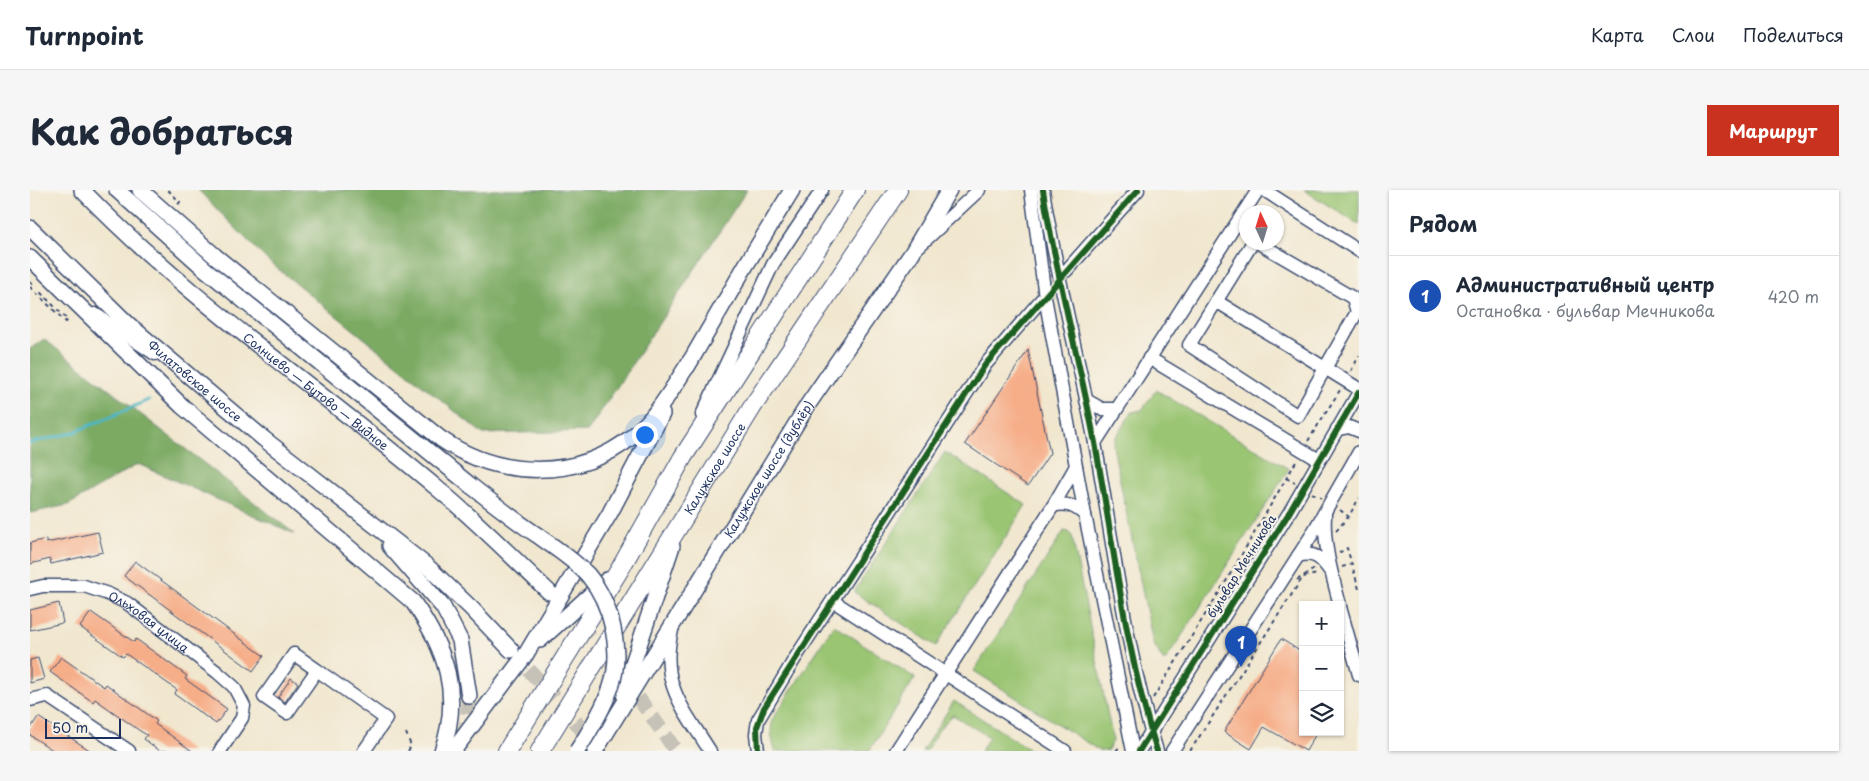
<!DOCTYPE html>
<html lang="ru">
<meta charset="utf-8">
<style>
:root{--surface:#fff;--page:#f6f6f7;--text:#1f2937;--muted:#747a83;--line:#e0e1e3;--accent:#c8321e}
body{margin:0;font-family:"Playpen Sans",sans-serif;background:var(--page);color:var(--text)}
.controls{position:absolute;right:15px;bottom:15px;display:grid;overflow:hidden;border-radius:0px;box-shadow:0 1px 4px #0004}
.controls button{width:45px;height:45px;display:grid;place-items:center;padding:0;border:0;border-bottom:1px solid var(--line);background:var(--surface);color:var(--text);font:25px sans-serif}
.compass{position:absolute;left:1209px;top:15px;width:45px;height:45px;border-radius:50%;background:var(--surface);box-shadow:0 1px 4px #0004;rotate:356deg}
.scale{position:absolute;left:15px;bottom:12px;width:76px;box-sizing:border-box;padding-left:5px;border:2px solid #1b2f5e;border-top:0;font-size:14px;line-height:18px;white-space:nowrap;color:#1b2f5e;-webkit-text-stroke:4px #f7f3e8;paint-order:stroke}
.you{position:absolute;left:614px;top:244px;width:18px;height:18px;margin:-12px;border:4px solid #fff;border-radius:50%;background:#1a73e8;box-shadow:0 0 0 8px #1a73e833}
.badge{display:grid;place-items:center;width:32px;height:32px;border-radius:50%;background:var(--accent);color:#fff;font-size:16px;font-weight:700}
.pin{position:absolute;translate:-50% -41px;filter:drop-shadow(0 1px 2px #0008)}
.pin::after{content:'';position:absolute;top:26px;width:18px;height:15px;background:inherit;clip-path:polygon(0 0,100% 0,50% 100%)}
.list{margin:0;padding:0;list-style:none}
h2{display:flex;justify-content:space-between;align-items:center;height:65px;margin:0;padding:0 20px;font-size:21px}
h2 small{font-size:16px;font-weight:400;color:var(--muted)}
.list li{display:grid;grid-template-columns:32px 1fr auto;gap:15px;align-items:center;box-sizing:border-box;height:80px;padding:0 20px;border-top:1px solid var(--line)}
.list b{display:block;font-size:19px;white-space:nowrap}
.list p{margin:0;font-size:16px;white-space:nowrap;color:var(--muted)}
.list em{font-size:16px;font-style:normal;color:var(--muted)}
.icon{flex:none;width:28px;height:28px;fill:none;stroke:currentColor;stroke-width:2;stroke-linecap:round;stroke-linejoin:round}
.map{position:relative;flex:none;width:1329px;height:561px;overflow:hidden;border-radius:0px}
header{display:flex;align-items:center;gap:30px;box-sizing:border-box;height:70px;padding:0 25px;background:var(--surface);border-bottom:1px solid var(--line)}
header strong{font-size:24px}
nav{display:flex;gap:28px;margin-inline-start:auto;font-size:18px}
.intro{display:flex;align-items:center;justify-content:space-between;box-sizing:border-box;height:120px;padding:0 30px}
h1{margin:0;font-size:35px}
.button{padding:12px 22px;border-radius:0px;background:var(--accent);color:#fff;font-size:18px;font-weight:700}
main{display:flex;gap:30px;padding:0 30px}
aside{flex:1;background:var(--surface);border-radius:0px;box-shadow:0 1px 4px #0004}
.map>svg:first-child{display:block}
.green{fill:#9ac572;stroke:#5a7a68}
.forest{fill:#7baa64;stroke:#4b6c61}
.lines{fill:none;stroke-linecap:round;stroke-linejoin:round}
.stream{stroke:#49b6c5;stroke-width:3}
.building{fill:#f6ae89}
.minor-tunnel{stroke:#c6c2b8;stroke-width:12;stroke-dasharray:12 6;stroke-linecap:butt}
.major-tunnel{stroke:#c6c2b8;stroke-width:15;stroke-dasharray:15 8;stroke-linecap:butt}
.minor-casing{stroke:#3b4b6f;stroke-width:15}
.major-casing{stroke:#3b4b6f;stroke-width:18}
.highway-casing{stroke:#3b4b6f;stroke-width:20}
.path{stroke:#3b4b6f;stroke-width:2;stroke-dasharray:4 4;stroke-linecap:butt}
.minor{stroke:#fff;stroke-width:12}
.major{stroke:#fff;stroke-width:15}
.highway{stroke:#fff;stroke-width:18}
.major-bridge-casing{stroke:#3b4b6f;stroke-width:18;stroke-linecap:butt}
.major-bridge{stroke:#fff;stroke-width:15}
.cycleway-casing{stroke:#f7f3e8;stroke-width:9}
.cycleway{stroke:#1b5e20;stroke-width:6}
.labels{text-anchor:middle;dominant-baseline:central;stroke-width:4;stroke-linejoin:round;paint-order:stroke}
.street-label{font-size:12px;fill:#1b2f5e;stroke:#f7f3e8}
</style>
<header>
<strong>Turnpoint</strong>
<nav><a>Карта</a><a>Слои</a><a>Поделиться</a></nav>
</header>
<div class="intro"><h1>Как добраться</h1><a class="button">Маршрут</a></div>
<main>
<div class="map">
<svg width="1329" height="561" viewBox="0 0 1329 561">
<rect width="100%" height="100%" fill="#f7f3e8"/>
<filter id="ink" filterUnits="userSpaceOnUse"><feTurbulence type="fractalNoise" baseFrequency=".02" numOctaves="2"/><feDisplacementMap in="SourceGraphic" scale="10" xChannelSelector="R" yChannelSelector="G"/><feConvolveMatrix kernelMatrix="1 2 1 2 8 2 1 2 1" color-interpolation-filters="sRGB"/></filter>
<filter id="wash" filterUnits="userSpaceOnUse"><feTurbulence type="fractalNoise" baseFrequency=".0096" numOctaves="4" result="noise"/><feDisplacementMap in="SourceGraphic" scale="20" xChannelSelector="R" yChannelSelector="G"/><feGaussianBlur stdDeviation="1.12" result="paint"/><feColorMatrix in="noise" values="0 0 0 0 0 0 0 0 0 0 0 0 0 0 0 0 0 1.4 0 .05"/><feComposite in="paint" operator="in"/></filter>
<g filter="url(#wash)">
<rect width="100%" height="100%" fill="#f1e7cf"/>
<!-- green -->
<path class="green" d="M1274,0H1329V35Z
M1126,200L1259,279L1136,470H1133L1123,453L1083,256L1084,250L1102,222L1112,220Z
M915,262L996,315L906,456L824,402Z
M1034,341L1039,342L1042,346L1083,551L1077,561H1070L944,481Z
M804,435L885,488L839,561H745L741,543L742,530Z
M924,511L1002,561H951L959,547L923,525L910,538L896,561H892Z"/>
<!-- forest -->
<path class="forest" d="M168,0H717L558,241L453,244L237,70Z
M14,149L265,344L108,274L38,315L0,323V159Z"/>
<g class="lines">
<!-- stream -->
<path class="stream" d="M0,253L42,243L119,210"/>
</g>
<g id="blocks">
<!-- building -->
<path class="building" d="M998,160L1020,263L998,296L935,254Z
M68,342L73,362L21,374L20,369L0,374V353L16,349V353Z
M105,371L234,466L223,481L94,386Z
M29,413L33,433L0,440V420Z
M61,422L104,452L106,449L157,486L155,489L197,519L186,534L144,504L147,500L96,464L93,467L50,437Z
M1251,449L1273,463V542H1287L1276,561L1234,537L1221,559L1194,542Z
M31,467L74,497L76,494L127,531L125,534L162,561H130L114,549L117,545L110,541L65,509L63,512L20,482Z
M8,468L14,489L0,493V470Z
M261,488L268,493L255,512L248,507Z
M8,527L27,539L61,561H24L0,545V539Z"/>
</g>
</g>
<g filter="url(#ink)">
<use href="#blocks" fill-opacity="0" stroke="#3b4b6f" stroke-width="1"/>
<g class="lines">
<!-- minor-tunnel -->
<path class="minor-tunnel" d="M1012,109L1036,81"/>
<!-- major-tunnel -->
<path class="major-tunnel" d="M520,402C566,452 608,505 646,561
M483,463L540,524L563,555
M436,547L439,506"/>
<!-- minor casing -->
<g class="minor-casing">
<g id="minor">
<path d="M1001,0L1015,107L1055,325L1103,561"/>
<path d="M1013,0C1026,85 1049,168 1065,253C1084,356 1095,460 1127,561"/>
<path d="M1234,0L1329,61"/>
<path d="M1223,52L1159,155L1268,226L1327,122L1323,108L1227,52"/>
<path d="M889,56L949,0"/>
<path d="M1036,81L1108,0"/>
<path d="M1186,111L1329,199"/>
<path d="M65,124L125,164"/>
<path d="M1119,168L1289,270"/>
<path d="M1056,210L1072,219H1086"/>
<path d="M672,225L743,74L792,0"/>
<path d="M1307,239L1319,237L1329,241"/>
<path d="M1065,253L1228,0"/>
<path d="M1023,316C1036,312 1045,316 1055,325"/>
<path d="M1295,324C1293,355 1302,385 1310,415"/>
<path d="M1268,366C1284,361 1291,368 1300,381"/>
<path id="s1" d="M0,399L13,396H54L78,404L97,413L187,482L204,497L214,516L212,528L190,561"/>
<path d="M803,411L1035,561"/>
<path d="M1310,417L1329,485"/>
<path d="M642,440C629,493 653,518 680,561"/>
<path d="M287,480L264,464L234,507L257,523L287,480L356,529L334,561"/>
<path d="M0,510L17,506L99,561"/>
<path d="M728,561L726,544L728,530L764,470L955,175L1012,109"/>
<path d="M866,561L1023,316L1046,276"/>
<path d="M1109,561L1259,323L1329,202"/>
<path d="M1142,561L1281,346L1329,262"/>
</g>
</g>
<!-- major casing -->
<g class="major-casing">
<g id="major">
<path id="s2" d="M52,0C160,112 290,199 408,299C447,331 483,368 519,402"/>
<path d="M87,0L175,79L440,295"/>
<path d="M110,0L185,66L411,249C469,289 548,291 603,246C628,226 644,195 661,170"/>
<path id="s3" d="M0,38L99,135L234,249L397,376L441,418L481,460"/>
<path d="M0,68L152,216L383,412C416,459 432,505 412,561"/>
<path d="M657,177L716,75L762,0"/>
<path d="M360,356L413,417L430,450L439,506"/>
<path d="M510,450L577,390"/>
<path d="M593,503L642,356"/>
<path d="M423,561L496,464L580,323L632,224"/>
<path id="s4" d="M565,561L779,213L882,63L919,0"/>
</g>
</g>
<!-- highway casing -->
<g class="highway-casing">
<g id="highway">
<path d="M477,561L590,379L653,267L825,0"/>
<path id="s5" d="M510,561L723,216L868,0"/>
</g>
</g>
<!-- path -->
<path class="path" d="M138,0L150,12L147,16
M0,92L3,95
M0,97L36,132L38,130L10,102
M1321,181L1329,166
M1278,251L1310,200
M1256,288L1265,293
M1282,303L1291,308
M1310,320L1318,326
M1306,341L1319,326L1329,308
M1309,363L1317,358L1329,399
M1312,377L1322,374
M1267,390L1284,379
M1123,508L1195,393L1267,270
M376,543L381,556L378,561
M1086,561L1091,555
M1160,561L1273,387L1288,384"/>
<!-- minor -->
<use href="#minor" class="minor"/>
<!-- major -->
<use href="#major" class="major"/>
<!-- highway -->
<use href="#highway" class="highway"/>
<!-- major-bridge casing -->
<g class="major-bridge-casing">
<path id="major-bridge" d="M440,295C462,312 484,330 507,345C525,358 543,369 558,385C582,414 593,461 581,497C573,520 560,541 547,561"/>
</g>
<!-- major-bridge -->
<use href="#major-bridge" class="major-bridge"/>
<!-- cycleway casing -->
<g class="cycleway-casing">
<path id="cycleway" d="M1013,0C1026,85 1049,168 1065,253C1084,356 1095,460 1127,561
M728,561L727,537L734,518L955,175L1108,0
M1109,561L1259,323L1329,202"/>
</g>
<!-- cycleway -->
<use href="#cycleway" class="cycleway"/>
</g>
</g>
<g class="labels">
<!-- street labels -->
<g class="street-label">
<text stroke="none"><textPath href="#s3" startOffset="225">Филатовское шоссе</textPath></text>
<text stroke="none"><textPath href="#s2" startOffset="309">Солнцево — Бутово — Видное</textPath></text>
<text stroke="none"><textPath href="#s5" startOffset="332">Калужское шоссе</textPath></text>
<text stroke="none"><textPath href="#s4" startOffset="331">Калужское шоссе (дублёр)</textPath></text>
<text transform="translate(1211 376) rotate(-58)">бульвар Мечникова</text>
<text stroke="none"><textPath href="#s1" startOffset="129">Ольховая улица</textPath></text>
</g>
</g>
</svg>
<div class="controls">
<button>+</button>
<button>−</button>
<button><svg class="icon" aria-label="layers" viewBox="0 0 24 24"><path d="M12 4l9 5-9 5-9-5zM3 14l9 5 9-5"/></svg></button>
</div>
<svg class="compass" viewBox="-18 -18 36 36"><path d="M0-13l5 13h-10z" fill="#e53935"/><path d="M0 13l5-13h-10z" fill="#747a83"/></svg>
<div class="scale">50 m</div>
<div class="you"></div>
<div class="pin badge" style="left:1211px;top:477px;background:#1a4fb4">1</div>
</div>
<aside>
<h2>Рядом<small></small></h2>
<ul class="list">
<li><span class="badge" style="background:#1a4fb4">1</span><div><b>Административный центр</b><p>Остановка · бульвар Мечникова</p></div><em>420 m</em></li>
</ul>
</aside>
</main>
